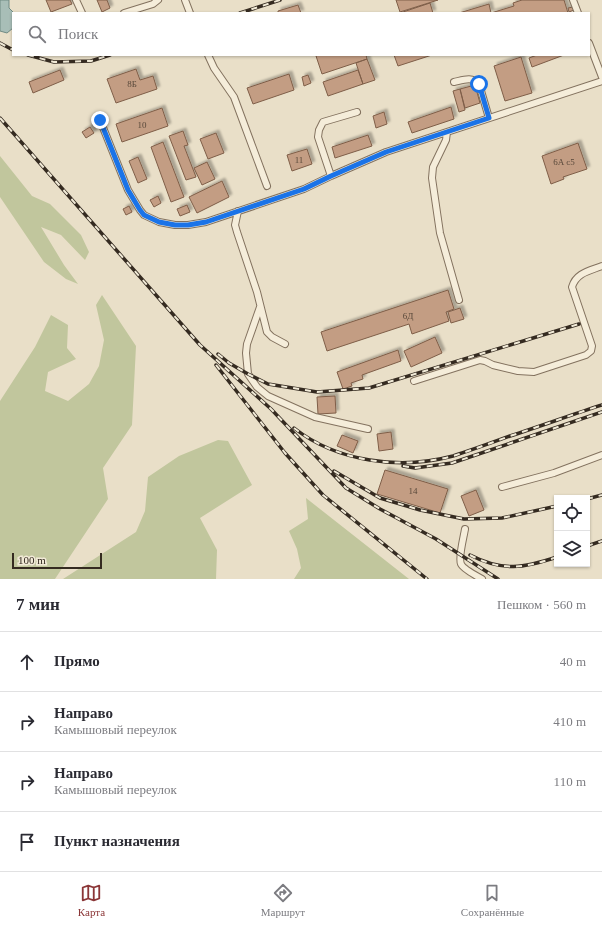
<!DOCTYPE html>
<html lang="ru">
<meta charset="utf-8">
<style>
:root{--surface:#fff;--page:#f7f7f7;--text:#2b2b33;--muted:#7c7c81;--line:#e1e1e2;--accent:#8b3637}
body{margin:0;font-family:Georgia,serif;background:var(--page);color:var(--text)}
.controls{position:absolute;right:12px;bottom:12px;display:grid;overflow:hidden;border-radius:0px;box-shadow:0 1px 3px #0004}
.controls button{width:36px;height:36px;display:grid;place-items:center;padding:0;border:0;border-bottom:1px solid var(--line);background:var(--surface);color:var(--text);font:20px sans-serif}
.scale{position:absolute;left:12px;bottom:10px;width:90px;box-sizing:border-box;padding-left:4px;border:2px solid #352b21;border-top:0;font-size:11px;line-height:14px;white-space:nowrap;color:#352b21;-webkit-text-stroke:3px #f1ead7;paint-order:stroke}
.stop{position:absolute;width:12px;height:12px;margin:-9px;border:3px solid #1a73e8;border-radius:50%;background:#fff}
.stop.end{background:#1a73e8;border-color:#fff;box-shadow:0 1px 4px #0008}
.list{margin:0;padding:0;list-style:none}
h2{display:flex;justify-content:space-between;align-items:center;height:52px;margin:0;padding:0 16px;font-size:17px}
h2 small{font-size:13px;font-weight:400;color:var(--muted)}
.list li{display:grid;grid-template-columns:26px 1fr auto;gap:12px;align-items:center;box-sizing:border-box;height:60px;padding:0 16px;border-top:1px solid var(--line)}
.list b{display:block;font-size:15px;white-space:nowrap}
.list p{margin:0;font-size:13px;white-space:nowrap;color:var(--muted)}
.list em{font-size:13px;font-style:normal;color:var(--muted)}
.icon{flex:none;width:22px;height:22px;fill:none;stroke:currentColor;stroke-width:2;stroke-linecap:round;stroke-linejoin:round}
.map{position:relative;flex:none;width:602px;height:579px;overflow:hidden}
.search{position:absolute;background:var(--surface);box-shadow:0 1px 3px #0004;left:12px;right:12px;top:12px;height:44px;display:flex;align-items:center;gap:10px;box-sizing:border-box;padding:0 14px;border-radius:0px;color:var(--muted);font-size:15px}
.sheet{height:292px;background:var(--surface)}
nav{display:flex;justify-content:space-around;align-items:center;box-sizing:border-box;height:56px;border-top:1px solid var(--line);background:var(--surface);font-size:11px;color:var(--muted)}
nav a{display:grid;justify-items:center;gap:2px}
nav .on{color:var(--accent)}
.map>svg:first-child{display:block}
.green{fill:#c1c69d}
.water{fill:#a8beb7;stroke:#708b84}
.building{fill:#c39d83;stroke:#7f5e48;filter:url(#shadow)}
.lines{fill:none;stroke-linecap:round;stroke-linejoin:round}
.minor-casing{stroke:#83725f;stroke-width:8}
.minor{stroke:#f5edda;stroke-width:6}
.rail-casing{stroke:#352b21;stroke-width:3.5}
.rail{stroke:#f1ead7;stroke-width:2;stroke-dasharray:6;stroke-linecap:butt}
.route{stroke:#1a73e8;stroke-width:5}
.labels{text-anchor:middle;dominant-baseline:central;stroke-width:3;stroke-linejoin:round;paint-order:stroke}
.number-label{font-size:9px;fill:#58483a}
</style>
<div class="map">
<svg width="602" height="579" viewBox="0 0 602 579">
<defs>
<filter id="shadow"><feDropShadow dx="3" dy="-3" stdDeviation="1" flood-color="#0004"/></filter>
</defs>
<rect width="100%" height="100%" fill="#e9dfc8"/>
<!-- green -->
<path class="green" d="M0,156L32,196L50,204L81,235L89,252L85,260L61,235L41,227L64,265L78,284L66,279L44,262L0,197Z
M102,295L136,346L132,425L103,468L108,499L55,579H0V401L35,347L51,315L68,325L67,348L76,359L48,372L45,391L68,401L89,384L99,366L104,340L96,305Z
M218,440L228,441L252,485L200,518L217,550L216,579H63L136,532L145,511L148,477L179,456Z
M306,498L409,579H294L301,568L297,549L289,531L308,519Z"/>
<!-- water -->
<path class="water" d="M0,0H9V8L14,13L13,28L7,33L0,31Z"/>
<!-- building -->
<path class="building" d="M46,0H70L72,4L51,12Z
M97,0H107L110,8L102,12Z
M396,0H438L400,12Z
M522,0H564L568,13H459L489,4L491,13L514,6L513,3Z
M430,3L433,13H400Z
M298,5L301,13H278V11Z
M573,7L574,10L569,12L568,8Z
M319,55H366L367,59L322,74L316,56Z
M394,55H432L398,66Z
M537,55H564L532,67L529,58Z
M521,57L532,93L505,101L494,66Z
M367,59L375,80L363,84L356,63Z
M136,69L140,80L153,76L157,89L116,103L107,79Z
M60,70L64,80L33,93L29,82Z
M358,70L363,84L328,96L323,82Z
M289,74L294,90L253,104L247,88Z
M308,75L311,83L304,86L302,77Z
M475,85L480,103L465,108L460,89Z
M460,89L465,110L459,112L453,91Z
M451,107L454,119L412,133L408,122Z
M162,108L168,126L122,142L116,124Z
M384,112L387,124L376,128L373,116Z
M90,127L94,133L86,138L82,132Z
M183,131L188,145L184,146L196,177L186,180L169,136Z
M216,133L224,153L208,159L200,139Z
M368,135L372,146L335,158L332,147Z
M163,142L184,197L171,202L151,147Z
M578,143L587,169L563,177L564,179L551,184L542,156Z
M307,149L312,164L292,171L287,155Z
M138,157L147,179L138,183L129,161Z
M207,162L215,179L202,185L194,168Z
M222,181L229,197L197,213L189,197Z
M158,196L161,203L154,207L150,200Z
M187,205L190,212L180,216L177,209Z
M129,206L132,212L126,215L123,209Z
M448,290L454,309L446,312L449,321L412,334L409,324L327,351L321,332Z
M460,308L464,319L451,323L448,312Z
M435,337L442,353L411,367L404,351Z
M398,350L401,361L362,375L363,379L351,383L352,386L343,389L337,372Z
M335,396L336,413L318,414L317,397Z
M391,432L393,449L379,451L377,434Z
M342,435L358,441L353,453L337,446Z
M385,470L448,489L440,513L377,494Z
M476,490L484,510L469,516L461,496Z"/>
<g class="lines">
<!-- minor casing -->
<g class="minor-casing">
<path id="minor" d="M76,0L82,13
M185,0L190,13
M573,0L578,13
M124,13L153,4L158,0
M589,43L602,77
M208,55L214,68L234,97L267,186
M454,82C463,80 472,76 479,84L489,118
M100,120L128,190L140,210L144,215L159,222L175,225H188L206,222L304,189L331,176L386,152L602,81
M447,132L446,140L433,167L432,178L440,233L459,300
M331,176L318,137L319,130L323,122L357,112
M238,211L235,225L237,232L257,292L267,332L272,337L285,344
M260,307L247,344L246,353L248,374L257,387L268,396L315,417L368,429
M414,381L480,360L485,361L493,365L518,371L534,372L586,355L591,351L592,346L572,287C576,273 589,271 602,266
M502,487L554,473L602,455
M465,529C464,536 458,558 461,564C463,569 477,576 482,579"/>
</g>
<!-- minor -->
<use href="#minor" class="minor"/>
<!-- rail casing -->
<g class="rail-casing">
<path id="rail" d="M240,13L280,0
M0,43L13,50
M28,55L54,62L91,61L110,55
M0,118L200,345L271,409L346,488L380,509L436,539L498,579
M218,354L229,363L248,374L268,384L317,392L369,388L579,324
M216,365L285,453L323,495L427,579
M294,428C337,462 400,470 453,456C472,450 491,443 510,436C541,426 571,415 602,405
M403,466L415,468L452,463L602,412
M334,471L380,498L420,510L464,519L502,518L557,506
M587,499L602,495
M587,546L602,541
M470,555C503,572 524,568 557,557"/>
</g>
<!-- rail -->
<use href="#rail" class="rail"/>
</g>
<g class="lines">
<!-- route -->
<path class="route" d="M100,120L128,190L140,210L144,215L159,222L175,225H188L206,222L304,189L331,176L386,152L489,118L479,84"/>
</g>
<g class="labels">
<!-- number labels -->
<g class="number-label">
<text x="132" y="84">8Б</text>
<text x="142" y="125">10</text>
<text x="299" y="160">11</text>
<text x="564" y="162">6А с5</text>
<text x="408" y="316">6Д</text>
<text x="413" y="491">14</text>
</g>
</g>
</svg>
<div class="controls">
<button><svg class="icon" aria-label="locate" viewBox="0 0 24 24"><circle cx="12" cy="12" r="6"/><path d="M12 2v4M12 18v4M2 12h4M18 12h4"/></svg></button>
<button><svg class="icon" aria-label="layers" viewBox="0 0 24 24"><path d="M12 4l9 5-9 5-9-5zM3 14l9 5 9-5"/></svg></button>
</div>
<div class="scale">100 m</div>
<div class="stop" style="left:479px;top:84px"></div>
<div class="stop end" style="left:100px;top:120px"></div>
<div class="search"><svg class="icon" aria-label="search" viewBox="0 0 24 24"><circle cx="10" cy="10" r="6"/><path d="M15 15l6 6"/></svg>Поиск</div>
</div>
<section class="sheet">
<h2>7 мин<small>Пешком · 560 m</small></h2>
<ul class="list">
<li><svg class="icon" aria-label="ahead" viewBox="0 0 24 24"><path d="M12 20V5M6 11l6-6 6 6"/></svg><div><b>Прямо</b></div><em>40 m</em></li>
<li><svg class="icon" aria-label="right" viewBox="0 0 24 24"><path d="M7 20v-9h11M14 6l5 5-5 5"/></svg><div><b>Направо</b><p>Камышовый переулок</p></div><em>410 m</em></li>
<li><svg class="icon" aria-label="right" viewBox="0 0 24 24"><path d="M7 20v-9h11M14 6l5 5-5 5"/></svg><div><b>Направо</b><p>Камышовый переулок</p></div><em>110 m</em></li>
<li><svg class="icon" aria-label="arrive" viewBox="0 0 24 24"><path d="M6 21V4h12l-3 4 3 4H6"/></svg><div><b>Пункт назначения</b></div></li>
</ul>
</section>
<nav>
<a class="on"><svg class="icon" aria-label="map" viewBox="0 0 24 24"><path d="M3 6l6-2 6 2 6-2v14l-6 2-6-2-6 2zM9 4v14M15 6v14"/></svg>Карта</a>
<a><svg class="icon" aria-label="directions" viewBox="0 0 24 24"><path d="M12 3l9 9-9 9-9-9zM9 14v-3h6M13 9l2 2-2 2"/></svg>Маршрут</a>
<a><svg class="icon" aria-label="saved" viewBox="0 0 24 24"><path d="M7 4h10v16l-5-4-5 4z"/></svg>Сохранённые</a>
</nav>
